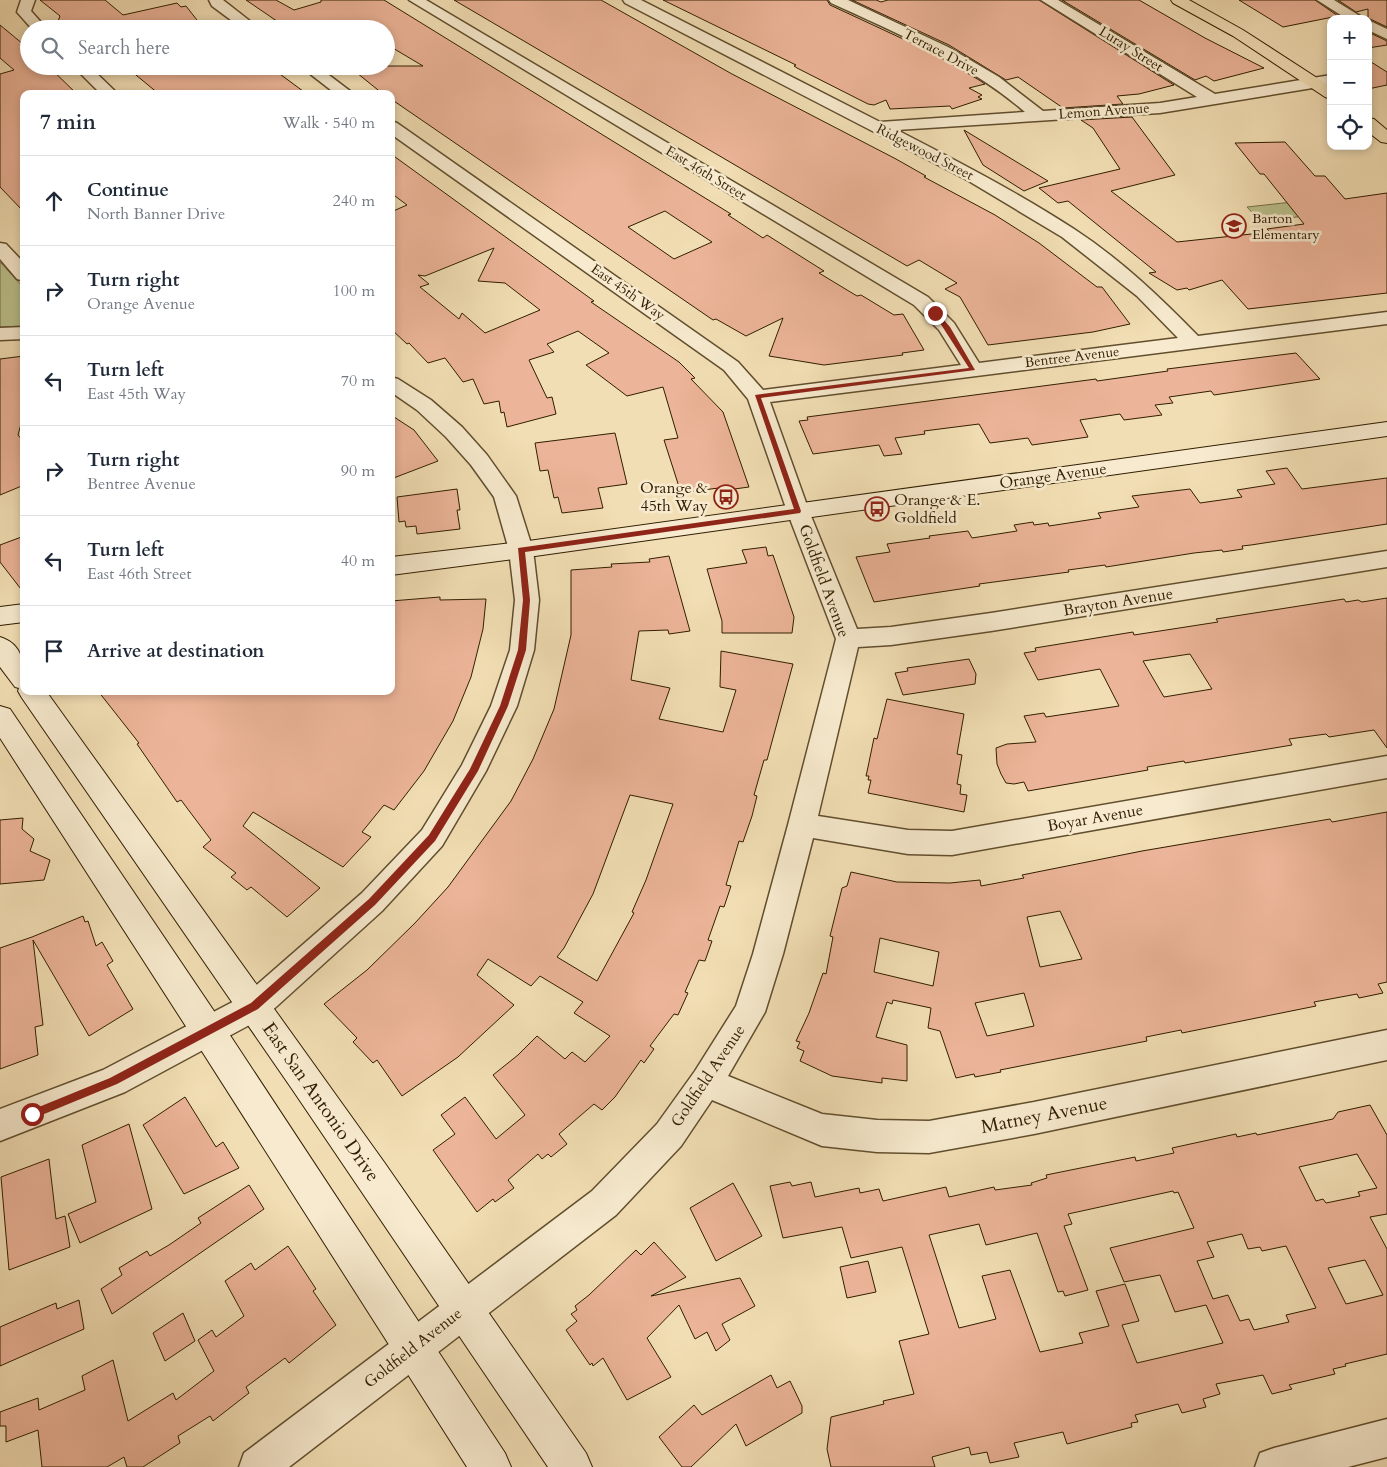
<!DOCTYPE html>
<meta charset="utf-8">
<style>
:root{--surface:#fff;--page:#f2f2f3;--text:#1f2937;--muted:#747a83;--line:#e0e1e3}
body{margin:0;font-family:Cardo,serif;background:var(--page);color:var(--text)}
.controls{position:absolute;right:15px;top:15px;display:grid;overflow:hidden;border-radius:10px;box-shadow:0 2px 8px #0003}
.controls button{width:45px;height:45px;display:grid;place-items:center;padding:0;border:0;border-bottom:1px solid var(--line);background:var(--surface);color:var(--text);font:25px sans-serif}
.stop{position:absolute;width:15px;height:15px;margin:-11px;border:4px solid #8f2418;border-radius:50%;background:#fff}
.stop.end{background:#8f2418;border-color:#fff;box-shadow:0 1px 5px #0008}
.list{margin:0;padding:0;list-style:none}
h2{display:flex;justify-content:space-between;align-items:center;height:65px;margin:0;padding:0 20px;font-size:21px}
h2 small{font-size:16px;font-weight:400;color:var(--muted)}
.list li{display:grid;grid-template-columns:32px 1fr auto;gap:15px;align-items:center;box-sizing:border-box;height:90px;padding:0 20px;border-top:1px solid var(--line)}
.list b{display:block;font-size:19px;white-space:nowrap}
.list p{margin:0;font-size:16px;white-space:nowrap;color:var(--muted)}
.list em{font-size:16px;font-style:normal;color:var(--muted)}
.icon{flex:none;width:28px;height:28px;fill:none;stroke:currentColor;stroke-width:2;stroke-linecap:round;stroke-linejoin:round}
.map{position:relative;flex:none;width:1387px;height:1467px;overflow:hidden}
.search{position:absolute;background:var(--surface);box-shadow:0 2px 8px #0003;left:20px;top:20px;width:375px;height:55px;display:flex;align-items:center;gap:12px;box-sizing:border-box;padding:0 18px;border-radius:28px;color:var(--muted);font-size:19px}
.panel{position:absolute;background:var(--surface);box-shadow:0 2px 8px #0003;left:20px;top:90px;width:375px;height:605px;border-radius:10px}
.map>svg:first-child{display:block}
.green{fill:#bbc18c;stroke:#767046}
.building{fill:#ecb498;stroke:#311e00;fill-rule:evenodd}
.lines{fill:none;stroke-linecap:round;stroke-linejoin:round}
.street-casing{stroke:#614e2d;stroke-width:3}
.secondary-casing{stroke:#311e00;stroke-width:2}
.primary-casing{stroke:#311e00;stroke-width:2}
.street{fill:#f7eace;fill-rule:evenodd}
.secondary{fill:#f7eace;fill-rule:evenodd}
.primary{fill:#f2deb4;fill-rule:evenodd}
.route{fill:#8f2418}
.labels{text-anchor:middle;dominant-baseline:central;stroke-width:5;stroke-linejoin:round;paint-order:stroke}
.far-street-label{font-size:14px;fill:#311e00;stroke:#f7eace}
.far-poi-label{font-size:14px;fill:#311e00;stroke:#f7eace;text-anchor:start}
.street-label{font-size:16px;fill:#311e00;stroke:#f7eace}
.poi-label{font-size:16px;fill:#311e00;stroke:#f7eace;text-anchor:end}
.near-street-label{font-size:19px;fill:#311e00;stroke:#f7eace}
</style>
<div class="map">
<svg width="1387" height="1467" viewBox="0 0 1387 1467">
<rect width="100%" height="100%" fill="#f2deb4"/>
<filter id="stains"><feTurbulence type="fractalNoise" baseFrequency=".004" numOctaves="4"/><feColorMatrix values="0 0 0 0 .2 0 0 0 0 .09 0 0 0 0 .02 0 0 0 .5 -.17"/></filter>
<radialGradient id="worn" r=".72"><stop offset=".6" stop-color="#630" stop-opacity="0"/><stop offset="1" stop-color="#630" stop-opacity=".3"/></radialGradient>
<!-- green -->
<path class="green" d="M1338,197L1352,211L1260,221L1247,207Z
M0,262L24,288V326L0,327Z"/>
<!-- building -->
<path class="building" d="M40,0H105L123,15L177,3L181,7L186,6L204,29H55L60,16Z
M246,0H276L294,10L321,2V0H384L731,214L728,215L763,238L767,235L824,271L819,273L857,296L861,295L894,315L903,314L924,350L902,353L903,355L824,365L769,356L783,318L746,336L716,319L713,320L391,99V94H383L357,73L378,66H423L386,44V29H302L297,25L287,28ZM665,211L712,242L674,259L628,227Z
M454,0H601L732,74L896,159L926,176L924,177L995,215L1039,243L1097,287H1102L1130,324L1093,332L988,345L960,297L945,289L957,283L919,260L907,266Z
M663,0H827L830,5L931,52L979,80L985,84L969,88L982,95L978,97L982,99L952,109L950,106L890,109L886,100L874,105L868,104L797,68L794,66L796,65Z
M852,0H876L881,2L888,0H1039L1174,85L1139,94L1117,96L1123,104L1063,108L1018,77L1006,80L949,45Z
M1062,0H1139L1205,38L1264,68L1214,81L1206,76L1195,80Z
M1239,0H1315L1338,16L1283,27Z
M1338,0H1387V27L1368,18V9L1356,12Z
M0,25L29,49V66H48L77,94H24V212L0,187V74L14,70L0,58Z
M1368,32L1387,41V45L1368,48Z
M1368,60L1387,72V85L1368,89Z
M125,66H269L307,94H159Z
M1132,117L1175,175L1111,191L1177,242L1270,232L1267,229L1304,224L1264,174H1260L1235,143L1285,142L1315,176H1325L1345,199L1387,193V293L1248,309L1222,280L1189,290L1187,288L1177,290L1149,273L1156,272L1068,201L1058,203L1039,188L1120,169L1093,128L1081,120Z
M964,130L1048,181L1024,191L983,165Z
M391,154L594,301L591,302L679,362L695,378L691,379L723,412L749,487L727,490L726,487L681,493L664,440L678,438L663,387L627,396L586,365L609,353L578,331L547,344L554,352L529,360L547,398L552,397L556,414L507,427L504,412L501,413L499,401L484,404L473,379L463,382L445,358L428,363L409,343L407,344L391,329V212L407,205L391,193ZM494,248L478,281L505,283L540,310L485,333L462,313L459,319L420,287L429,284L418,275L425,276Z
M1296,353L1320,379L1214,395L1211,391L1169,397L1173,403L1155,405L1162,415L1124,420L1120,414L1080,420L1088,437L1032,445L1028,438L990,443L979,424L924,431L925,434L895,438L902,454L884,456L879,445L813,454L799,421L808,420L807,417L1096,379L1097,381L1168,371L1167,369Z
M24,356V413L18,435L24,442V485L0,495V359Z
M391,415L414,430L438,461L391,479Z
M615,433L627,484L598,488L603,508L562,513L558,497L554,498L548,470L540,471L535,443Z
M1287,468L1302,489L1387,478V524L1251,545L1242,546L1243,549L1223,552L1222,550L1194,553L1106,567L1105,565L1068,570L1069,572L979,584L980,586L874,602L856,557L890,552L887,544L930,538L929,536L968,531L972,538L1017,531L1014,525L1033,522L1034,525L1048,523L1049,526L1101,518L1098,513L1139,507L1132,496L1190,489L1200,503L1242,497L1237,490L1275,484L1266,471Z
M457,489L460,510H457L460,529L417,534L416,526L406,527L405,521L399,522L397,497Z
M24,536V593L0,562V545Z
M766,547L768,556L773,555L794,617L792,633H722V621L707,569L747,563L742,550Z
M669,556L690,631L669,634L668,630L639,631L631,680L670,688L659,719L723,732L736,690L720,687L721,651L793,664L767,760H764L754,795L757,796L752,816L743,842L739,841L726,885L731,886L724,907L720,906L708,940L712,941L705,961L699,960L685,992L688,993L678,1015L674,1014L650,1046L654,1049L644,1063L641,1060L615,1097L602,1110L594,1104L559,1134L567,1144L551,1157L548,1154L542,1159L538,1154L508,1180L514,1188L495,1202L493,1199L477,1212L433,1150L455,1134L441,1115L465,1097L496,1139L525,1115L493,1075L518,1055L537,1036L565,1059L572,1052L585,1062L610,1036L574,1013L583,1002L540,976L531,986L488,959L477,975L514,1005L458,1057L402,1096L377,1060L373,1063L353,1042L357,1038L324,1004L367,970L415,923L448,887L511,801L533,759L554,709L571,635V570L612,567L611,564L650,562L649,559ZM630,795L673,804L646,880L632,912L634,913L597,981L557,957L564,948L593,894Z
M440,597V600L486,599L483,629L471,677L453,721L424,771L394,810L384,805L362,832L371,837L343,867L253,812L243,826L320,888L287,917L251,887L247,890L231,877L236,873L203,847L211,840L181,800L177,802L137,744L139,743L98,691H391V601Z
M1387,598V748L1374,730L1329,737L1326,734L1289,739L1292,745L1185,763L1184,761L1147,767L1148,770L1028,791L1024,782L1014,784L1006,783L1001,774L997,764L996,748L1007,744L1036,742L1024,716L1044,713L1046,717L1119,706L1100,669L1038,680L1024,653L1036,651L1035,648L1133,632L1134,635L1205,624L1218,622L1216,619L1344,599L1346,602L1358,600L1362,602ZM1190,654L1212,689L1164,697L1143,661Z
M969,659L976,674L975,684L903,695L895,673L908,671L907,668Z
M887,699L964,714L957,754L962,755L957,784L961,785L960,794L967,795L964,812L868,793L871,780H868L869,776H866L868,767L874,738L877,739Z
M1387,812V982L1378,984L1383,993L1359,998L1357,994L1314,1002L1316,1006L1182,1033L1181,1030L1146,1037L1147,1041L1000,1070L1001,1072L975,1077L974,1074L956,1078L940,1031L928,1028L931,1008L893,1000L892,1004L887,1002L876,1037L907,1045V1081L882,1078V1083L832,1076L800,1061L804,1051L797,1048L800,1042L796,1041L809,1013L823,973L826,974L833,937L830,936L842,888L847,886L851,872L897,882L950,883L980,880L981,886L1024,878L1022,875L1142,851L1330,819L1332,822ZM1060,911L1082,959L1040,967L1027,917ZM880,938L939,952L933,986L874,972ZM1024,993L1034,1026L987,1036L975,1003Z
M23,818L22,829L34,839L30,851L50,860L44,880L0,884V820Z
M83,916L85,922L88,921L96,946L102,942L113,961L107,965L133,1009L89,1036L33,940L43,1025L35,1027L38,1055L0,1069V948L32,937Z
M185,1097L216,1147L223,1142L239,1168L184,1194L143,1125Z
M1370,1105L1387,1135V1214L1370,1217L1387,1249V1354L1345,1364L1346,1366L1333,1369L1335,1374L1289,1385L1292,1389L1272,1394L1263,1375L1216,1384L1220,1394L1203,1399L1206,1407L1182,1413L1178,1404L1135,1415L1138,1422L1131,1423L1132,1427L1067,1444L1063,1432L1014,1443L1019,1457L990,1463L987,1452L971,1455L969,1447L932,1457L935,1467H831L827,1449L831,1417L884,1404L883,1401L914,1394L899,1341L929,1334L902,1247L851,1258L842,1227L783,1238L770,1186L790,1182L792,1186L811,1182L815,1197L859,1188L860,1193L879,1189L883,1201L946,1187L949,1197L994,1187L995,1190L1032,1185L1031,1183L1047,1178L1046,1175L1135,1157L1136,1161L1174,1153L1172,1148L1236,1134L1237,1137L1256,1133L1257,1135L1333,1119L1338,1112ZM1357,1154L1377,1188L1358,1192L1360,1196L1326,1203L1323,1199L1316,1201L1299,1167ZM1173,1191L1174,1193L1178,1192L1194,1228L1110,1248L1124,1282L1160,1275L1175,1312L1206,1305L1223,1343L1137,1363L1122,1325L1139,1321L1125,1284L1096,1291L1109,1326L1079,1333L1083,1343L1040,1352L1010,1270L982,1276L996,1319L959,1328L929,1235L979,1224L986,1245L1037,1233L1058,1292L1063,1291L1065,1296L1088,1290L1064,1226L1072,1224L1068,1214ZM1242,1234L1248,1249L1260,1247L1262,1251L1286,1246L1316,1308L1286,1315L1289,1322L1254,1330L1249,1319L1240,1321L1228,1295L1213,1299L1197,1261L1214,1257L1207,1242ZM1365,1260L1383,1295L1346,1304L1328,1268Z
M129,1124L152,1209L80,1243L68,1214L96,1202L82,1145Z
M49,1159L56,1219L65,1216L70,1247L9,1270L1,1177Z
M733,1183L762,1236L716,1261L690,1208Z
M249,1185L264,1209L112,1314L101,1289L122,1275L119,1268L147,1251L150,1256L169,1245L201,1223L198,1218Z
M654,1242L686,1277L651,1296L740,1278L755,1306L722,1324L730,1340L716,1351L707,1332L695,1339L679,1305L647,1338L671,1377L627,1400L603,1358L593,1366L592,1363L590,1365L566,1330L577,1321L571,1314L577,1310L575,1306L589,1295L636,1250L641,1255Z
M288,1246L316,1289L313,1291L336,1325L289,1363L285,1358L246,1387L249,1393L213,1421L210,1416L178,1436L180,1443L143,1467H127L124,1457L107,1467H42L38,1430L6,1442V1426H0V1412L38,1398L39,1410L85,1390L82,1376L113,1360L128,1421L173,1393L176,1400L214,1371L198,1340L212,1330L216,1337L244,1316L225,1281L251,1263L255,1270Z
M868,1261L876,1292L847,1298L840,1267Z
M79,1300L84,1329L0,1366V1327L56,1303L57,1309Z
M183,1313L195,1341L165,1361L153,1333Z
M771,1375L777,1388L790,1381L802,1406V1413L746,1446L736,1424L691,1467H682L659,1437L694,1405L702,1415Z"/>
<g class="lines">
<!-- street casing -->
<g class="street-casing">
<path id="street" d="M21,0H35L31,11L47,29H32L17,12Z
M209,0H223L260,29H243L212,6Z
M409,0H426L928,297L954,323L979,363L1178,338L1137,296L1062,237L967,180L625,3L623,0H641L880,122L1025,112C968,63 899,34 831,3L829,0H848L948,47L999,77L1043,111L1160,103L1197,97L1041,0H1058L1215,94L1331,75V85L1160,113L897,130C957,161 1017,192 1074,229C1120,259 1160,297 1198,336L1387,312V324L770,402L809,511L857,629L891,627L991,613L1387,551V567L991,631L891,645L858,647L818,816L908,830L952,831L1387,756V778L952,855L908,854L813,838L783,954L765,1012L728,1076L822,1114L877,1120L929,1121L1034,1102L1387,1030V1060L1034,1134L929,1153L877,1152L822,1146L712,1100L681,1146L616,1215L289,1467H239L244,1453L592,1191L657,1124L695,1071L736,1006L753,954L788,825L836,639L787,511L748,399L724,370L391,134V121L397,123L738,362L763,390L961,365L939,330L914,305Z
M1317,0H1334L1365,19H1347Z
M1368,20L1387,29V39L1368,30Z
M73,66H89L118,94H101Z
M300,66H317L354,94H336Z
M0,243L6,244L24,263V281L17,279L0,259Z
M24,327V339L0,340V328Z
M391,377L398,379L431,400L462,427L487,455L516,496L533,550L539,600L534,650L517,706L486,771L442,846L382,911L266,1016L125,1092L0,1141V1109L103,1070L244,996L362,893L422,830L462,765L491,706L510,650L515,600L509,550L494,497L471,465L446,437L417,410L391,392Z
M1387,1419V1457L1348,1467H1255L1260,1453L1274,1448Z"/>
</g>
<!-- secondary casing -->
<g class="secondary-casing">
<path id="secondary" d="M1387,422V436L521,558L391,575V557L521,542Z
M24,604V622L0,625V607Z
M0,637C26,645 24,669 24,691H46L384,1162L586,1453L592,1467H548L292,1089L22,698L18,691L19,688L15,687L0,667Z
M0,706L10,709L220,1020L505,1453L511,1467H467L196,1042L0,738Z"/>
</g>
<!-- primary casing -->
<g class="primary-casing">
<path id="primary" d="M1171,0H1189L1243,30L1331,87V99L1325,97L1233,36L1173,3Z
M1368,118L1374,119L1387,130V143L1381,142L1368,132Z"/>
</g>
<!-- street -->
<use href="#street" class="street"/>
<!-- secondary -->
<use href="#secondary" class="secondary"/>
<!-- primary -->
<use href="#primary" class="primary"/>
</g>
<!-- route -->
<path class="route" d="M933,312H937L950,327L975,370L761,398L801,511L800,513L525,552L530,600L526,650L508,706L478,771L435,841L375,905L258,1009L117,1084L32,1119L29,1118V1111L110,1078L251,1003L369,899L429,835L470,769L500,706L518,650L523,600L518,548L794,509L755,395L969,368Z"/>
<!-- icons -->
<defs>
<g id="school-ring" transform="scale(1.25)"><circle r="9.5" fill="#f7eace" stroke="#8f2418" stroke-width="1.5"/><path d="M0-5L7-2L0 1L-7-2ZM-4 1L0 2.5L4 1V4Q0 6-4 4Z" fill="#8f2418"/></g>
<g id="bus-ring" transform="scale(1.25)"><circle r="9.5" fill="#f7eace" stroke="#8f2418" stroke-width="1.5"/><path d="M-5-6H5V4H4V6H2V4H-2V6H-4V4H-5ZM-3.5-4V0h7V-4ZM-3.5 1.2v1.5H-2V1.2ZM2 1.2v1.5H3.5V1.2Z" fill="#8f2418"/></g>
</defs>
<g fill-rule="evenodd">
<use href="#school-ring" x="1234" y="226"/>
<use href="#bus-ring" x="726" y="497"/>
<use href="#bus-ring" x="877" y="509"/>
</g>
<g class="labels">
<!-- far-street labels -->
<g class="far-street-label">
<text transform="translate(1131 49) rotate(32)">Luray Street</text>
<text transform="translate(941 52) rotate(28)">Terrace Drive</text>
<text transform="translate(1104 111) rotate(-4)">Lemon Avenue</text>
<text transform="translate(925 152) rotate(27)">Ridgewood Street</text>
<text transform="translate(706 173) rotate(31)">East 46th Street</text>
<text transform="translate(628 292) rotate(35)">East 45th Way</text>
<text transform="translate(1072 357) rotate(-7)">Bentree Avenue</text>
</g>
<!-- far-poi labels -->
<g class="far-poi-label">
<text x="1252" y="218">Barton<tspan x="1252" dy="16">Elementary</tspan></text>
</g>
<!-- street labels -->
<g class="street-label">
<text transform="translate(1053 476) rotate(-8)">Orange Avenue</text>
<text transform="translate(824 581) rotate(70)">Goldfield Avenue</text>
<text transform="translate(1118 602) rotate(-9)">Brayton Avenue</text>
<text transform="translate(1095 818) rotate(-10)">Boyar Avenue</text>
<text transform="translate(708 1076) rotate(-56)">Goldfield Avenue</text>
<text transform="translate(413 1348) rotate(-38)">Goldfield Avenue</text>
</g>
<!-- poi labels -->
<g class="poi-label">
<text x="708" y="488">Orange &amp;<tspan x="708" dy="18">45th Way</tspan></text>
<text x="894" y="500" text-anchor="start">Orange &amp; E.<tspan x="894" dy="18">Goldfield</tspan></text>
</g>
<!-- near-street labels -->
<g class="near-street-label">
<text transform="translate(321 1102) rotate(55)">East San Antonio Drive</text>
<text transform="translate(1044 1115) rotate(-11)">Matney Avenue</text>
</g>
</g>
<rect width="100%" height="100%" filter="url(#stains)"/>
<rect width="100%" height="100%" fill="url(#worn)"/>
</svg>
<div class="controls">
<button>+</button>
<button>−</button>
<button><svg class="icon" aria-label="locate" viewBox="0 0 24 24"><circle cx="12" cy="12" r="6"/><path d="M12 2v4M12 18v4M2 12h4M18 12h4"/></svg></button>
</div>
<div class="stop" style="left:32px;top:1114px"></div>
<div class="stop end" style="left:935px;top:313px"></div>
<div class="search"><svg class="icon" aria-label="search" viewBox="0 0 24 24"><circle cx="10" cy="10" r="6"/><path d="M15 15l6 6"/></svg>Search here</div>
<section class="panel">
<h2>7 min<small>Walk · 540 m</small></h2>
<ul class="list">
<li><svg class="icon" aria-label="ahead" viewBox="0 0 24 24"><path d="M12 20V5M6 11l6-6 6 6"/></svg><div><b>Continue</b><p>North Banner Drive</p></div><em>240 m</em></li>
<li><svg class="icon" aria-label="right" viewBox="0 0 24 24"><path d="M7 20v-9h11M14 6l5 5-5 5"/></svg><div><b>Turn right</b><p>Orange Avenue</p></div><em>100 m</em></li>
<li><svg class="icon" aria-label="left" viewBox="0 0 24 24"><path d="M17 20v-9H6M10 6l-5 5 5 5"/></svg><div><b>Turn left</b><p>East 45th Way</p></div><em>70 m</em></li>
<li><svg class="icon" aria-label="right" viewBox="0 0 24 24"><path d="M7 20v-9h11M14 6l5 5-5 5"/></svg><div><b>Turn right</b><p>Bentree Avenue</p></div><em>90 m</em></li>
<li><svg class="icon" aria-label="left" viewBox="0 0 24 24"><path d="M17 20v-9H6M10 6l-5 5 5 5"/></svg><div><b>Turn left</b><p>East 46th Street</p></div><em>40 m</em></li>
<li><svg class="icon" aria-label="arrive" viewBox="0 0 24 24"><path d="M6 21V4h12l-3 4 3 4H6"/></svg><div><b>Arrive at destination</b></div></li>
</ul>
</section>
</div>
